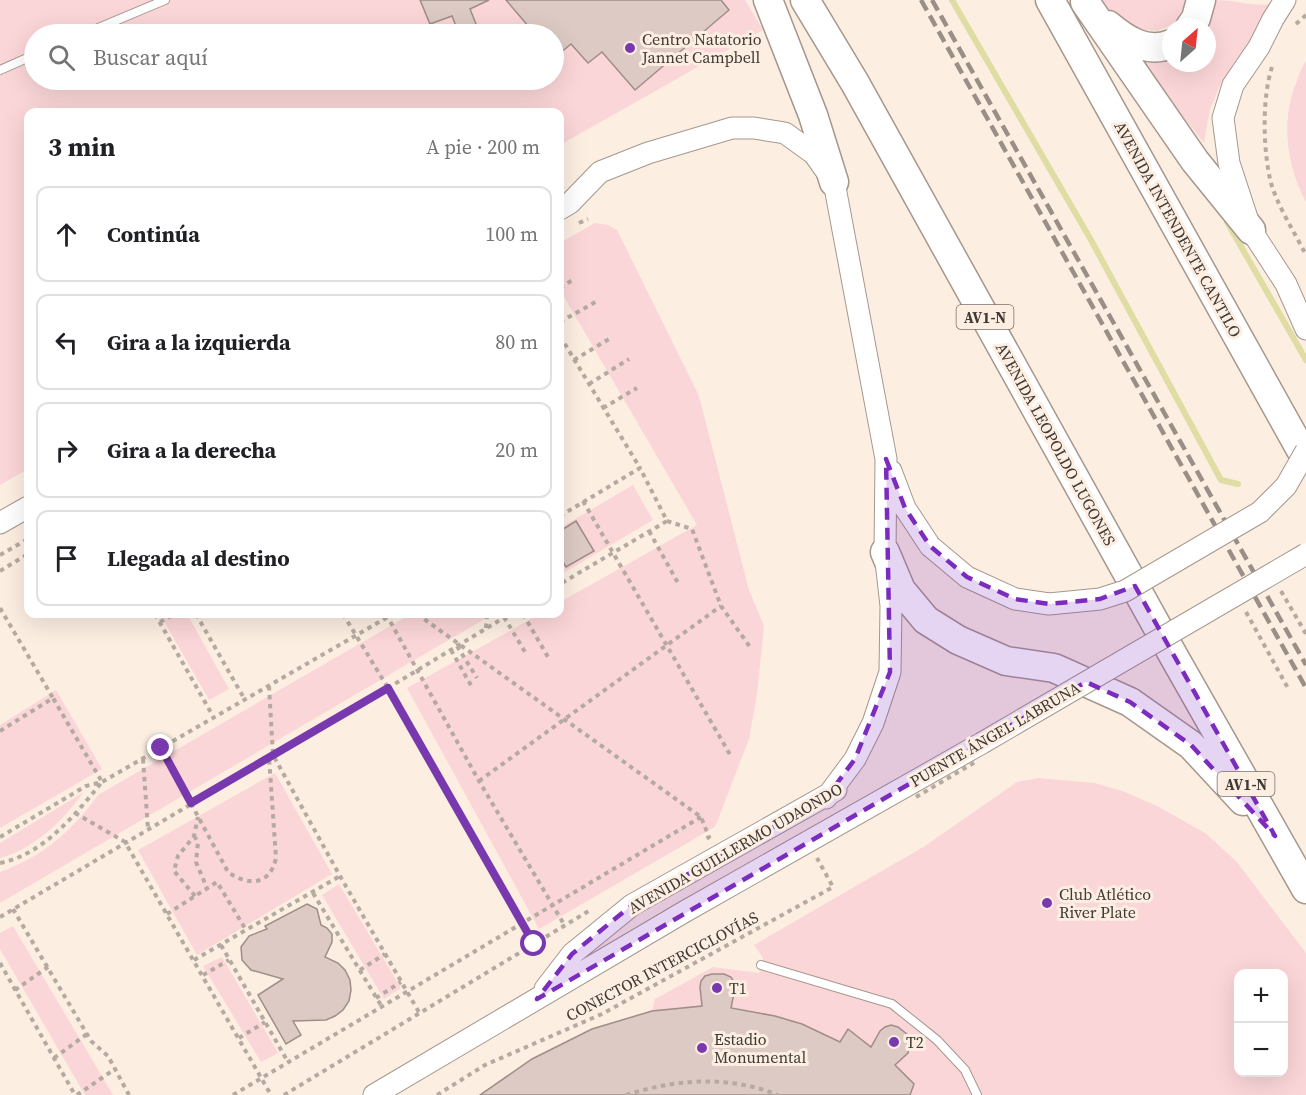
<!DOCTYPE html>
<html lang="es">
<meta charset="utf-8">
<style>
:root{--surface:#fff;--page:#f6f6f6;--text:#202124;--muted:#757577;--line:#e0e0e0}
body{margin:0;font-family:"Source Serif 4",serif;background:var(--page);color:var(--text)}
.controls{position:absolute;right:18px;bottom:18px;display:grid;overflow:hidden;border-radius:12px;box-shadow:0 6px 24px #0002}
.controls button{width:54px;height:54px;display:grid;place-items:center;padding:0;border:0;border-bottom:2px solid var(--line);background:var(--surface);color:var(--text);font:30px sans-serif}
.compass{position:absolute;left:1162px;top:18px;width:54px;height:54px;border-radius:50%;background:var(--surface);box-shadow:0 6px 24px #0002;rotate:27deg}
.stop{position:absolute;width:18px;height:18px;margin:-14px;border:4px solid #7939ae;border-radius:50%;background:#fff}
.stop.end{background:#7939ae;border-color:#fff;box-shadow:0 2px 6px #0008}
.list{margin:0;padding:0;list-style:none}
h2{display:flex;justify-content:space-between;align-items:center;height:78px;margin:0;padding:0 24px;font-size:26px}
h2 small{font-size:20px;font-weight:400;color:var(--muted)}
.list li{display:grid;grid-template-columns:39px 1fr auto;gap:18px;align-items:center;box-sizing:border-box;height:96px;margin:0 12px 12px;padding:0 12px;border:2px solid var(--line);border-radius:12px}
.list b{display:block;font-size:22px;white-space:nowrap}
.list em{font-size:20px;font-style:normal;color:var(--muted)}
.icon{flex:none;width:33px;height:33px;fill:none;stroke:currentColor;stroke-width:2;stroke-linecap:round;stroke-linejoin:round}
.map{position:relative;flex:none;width:1306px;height:1095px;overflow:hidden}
.search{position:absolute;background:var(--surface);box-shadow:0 6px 24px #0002;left:24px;top:24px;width:540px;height:66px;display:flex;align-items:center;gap:15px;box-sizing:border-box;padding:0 21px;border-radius:33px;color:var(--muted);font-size:22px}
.panel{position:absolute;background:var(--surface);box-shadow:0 6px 24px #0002;left:24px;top:108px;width:540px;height:510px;border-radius:12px}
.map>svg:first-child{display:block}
.green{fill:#fbd6d8;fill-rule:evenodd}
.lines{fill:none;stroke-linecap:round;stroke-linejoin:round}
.stream{stroke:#dfdca4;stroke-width:6}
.building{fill:#ddcac4;stroke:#9f8d87;stroke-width:1.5}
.service-casing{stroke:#a5978c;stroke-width:10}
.secondary-casing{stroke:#a5978c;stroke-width:23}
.motorway-casing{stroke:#a5978c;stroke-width:31}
.path{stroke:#b5aaa1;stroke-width:4;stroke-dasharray:4.5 4.5;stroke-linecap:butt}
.service{stroke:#fff;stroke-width:8}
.secondary{stroke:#fff;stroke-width:21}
.motorway{stroke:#fff;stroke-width:28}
.rail{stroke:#998f87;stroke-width:4.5;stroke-dasharray:12 6;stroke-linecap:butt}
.secondary-bridge-casing{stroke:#a5978c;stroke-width:23;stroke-linecap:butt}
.path-bridge{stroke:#b5aaa1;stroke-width:4;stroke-dasharray:4.5 4.5;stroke-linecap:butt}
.secondary-bridge{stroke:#fff;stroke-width:21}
.route{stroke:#7939ae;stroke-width:8}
.marked{fill:#7b2cbf;fill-opacity:0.2;stroke:#7b2cbf;stroke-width:4.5;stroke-dasharray:12 8;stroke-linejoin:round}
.poi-dot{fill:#7939ae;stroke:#fdeee2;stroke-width:2}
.labels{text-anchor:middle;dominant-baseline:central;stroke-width:6;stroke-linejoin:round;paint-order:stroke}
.shield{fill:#fdeee2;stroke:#79706a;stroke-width:1.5}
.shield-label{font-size:15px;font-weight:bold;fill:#403a36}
.poi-label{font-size:16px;fill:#403a36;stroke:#fdeee2;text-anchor:start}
.street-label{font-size:16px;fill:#403a36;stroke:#fdeee2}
</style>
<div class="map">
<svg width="1306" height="1095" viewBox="0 0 1306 1095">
<rect width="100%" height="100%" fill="#fdeee2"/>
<!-- green -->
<path class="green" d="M0,0H745L763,30L560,145V112H28V469L0,485ZM34,34H554V80H34Z
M1101,0H1187L1175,23L1157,31L1135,29L1112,16Z
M1216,0C1235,0 1253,7 1272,4L1248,48L1222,81L1210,109L1204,143L1138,60L1171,56V63H1207V27Z
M1306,61V202C1286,165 1281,121 1296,83C1299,75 1301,68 1306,61Z
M595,223L608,225L617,230L699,396L749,590L764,626L757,694L749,739L715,827L539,929L407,688L540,614H560V602L697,525L560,290V243Z
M633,485L653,520L560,575V528Z
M160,614H187L229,689L209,700Z
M411,614H493L0,903V872C41,858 73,830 98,795Z
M56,690L102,769L0,828V725Z
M275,773L332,874L197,955L138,850Z
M1038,778L1095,783L1125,792L1159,807L1205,833L1236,861L1306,953V1095H480C532,1056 588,1026 652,1011L655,999L713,967L759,973L763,958L754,945L925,846L1017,782ZM1238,974H1284V1072H1238Z
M84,792C62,821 36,848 0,858V843Z
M339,884L401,988L384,999L322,895Z
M13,926L113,1095H85L0,949V933Z
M222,957L278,1053L261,1062L203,966Z"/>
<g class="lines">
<!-- stream -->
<path class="stream" d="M952,0L1091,240L1221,480L1238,484
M1227,222L1306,360"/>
</g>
<!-- building -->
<path class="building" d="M420,0H489L470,9L480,34H459L452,16L430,24Z
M506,0H721L729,10L635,90L602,52L588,63L571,44L554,58V34H535Z
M576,521L594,551L566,567L560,557V531Z
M307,904L317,909L321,925L327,928L332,934V942L325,957L338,963L345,970L350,980L351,990L349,1001L343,1010L335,1016L326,1020L293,1021L301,1035L286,1044L258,995L283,979L251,970L242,960L241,947L249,936L267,929L265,926Z
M712,974H724L731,977L734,982L735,988L731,1008L775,1016L802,1024L840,1042L848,1029L871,1047L880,1031L885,1027L891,1025L898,1027L908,1035L911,1041L908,1053L895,1065L914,1084L910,1095H480L532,1059L592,1029L652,1011L702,1006L700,987L701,981L705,976Z"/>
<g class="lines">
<!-- service casing -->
<g class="service-casing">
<path id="service" d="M84,34L165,0
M0,70L34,55
M761,965L892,1004L937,1040L965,1070L977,1095"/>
</g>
<!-- secondary casing -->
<g class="secondary-casing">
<path id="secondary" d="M1285,0L1273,19L1259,47L1233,85L1223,118L1229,163L1251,230L1286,284L1306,329
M560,209L570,203L600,172L648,153L732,128H754L785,133L814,154L834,182L886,459L885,552L891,606L890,672L873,723L855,759L826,798
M891,471L905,508L930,546
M0,523L28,507
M545,989L572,954L632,905L836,790
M374,1095L684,912L982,743"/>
</g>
<!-- motorway casing -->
<g class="motorway-casing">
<path id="motorway" d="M768,0L813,115L834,182
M805,0L855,83L1173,655L1306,889
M1050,0L1306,459
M1085,2L1195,161L1251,230
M1108,25C1126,40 1147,54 1171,44
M1190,27L1196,18L1201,0
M885,552L901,590L926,620L958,640L1006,661L1054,668L1130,702L1191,745L1243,801"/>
</g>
<!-- path -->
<path class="path" d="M1296,24L1306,15
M1272,67C1262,98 1263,147 1270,179C1275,202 1295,233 1306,255
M579,223L588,219
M560,288L574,279
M560,322L599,300
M560,336L640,468
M574,360L609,339
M589,384L629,359
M603,408L637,388
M583,501L732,758
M560,516L640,468L667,521L560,584
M667,521L692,529L721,606L750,647
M649,531L678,583
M0,555L28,539
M0,571L28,554
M1281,591L1306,634
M0,608L53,698
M1246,612L1289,690
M155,614L214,718
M196,614L245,700
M343,614L388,688L534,944
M386,614L479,781L565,926
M417,614L701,817L709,837L706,839
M523,614L548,657
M504,617L525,652
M160,622L175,614
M486,628L487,614
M457,646L477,678
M451,650L473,689
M269,686L273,755L340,876L420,1014
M0,731L53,698L102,782C74,816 44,854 0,863
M161,748L228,872C248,886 270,886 276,858L269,757
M143,759L148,829
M479,781L721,606
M75,813L125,842L271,1095
M194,836L198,842L196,862L207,888
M0,837L86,786L102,782L393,614
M313,893L382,1007
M195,896L174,871L178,856L194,836L198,817
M13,909L91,1041L108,1056L129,1095
M167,914L217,882L246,930
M0,917L388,688L510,614
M221,945L288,1062
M194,960L340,876
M0,963L75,1095
M360,970L385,954
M203,975L229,960
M15,990L48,967
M376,998L401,982
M239,1038L265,1022
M54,1058L87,1034
M77,1095L115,1069
M233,1095L701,817
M284,1095L592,909
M437,1095L485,1065L602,1014L833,887L817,858
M626,1095C676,1079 728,1075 778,1095"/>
<!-- service -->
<use href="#service" class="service"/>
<!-- secondary -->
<use href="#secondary" class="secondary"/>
<!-- motorway -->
<use href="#motorway" class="motorway"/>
<!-- rail -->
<path class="rail" d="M921,0L1306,688
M932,0L1306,665"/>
<!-- secondary-bridge casing -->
<g class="secondary-bridge-casing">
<path id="secondary-bridge" d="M930,546L967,577L1015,599L1049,604L1100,599L1125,591L1260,512L1286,486L1306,451
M982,743L1306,554"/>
</g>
<!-- path-bridge -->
<path class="path-bridge" d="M916,797L977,761"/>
<!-- secondary-bridge -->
<use href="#secondary-bridge" class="secondary-bridge"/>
</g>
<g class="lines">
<!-- route -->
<path class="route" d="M161,748L191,803L388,688L534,944"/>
</g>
<!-- marked area -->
<path class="marked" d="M886,459L905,508L930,546L967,577L1015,599L1049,604L1100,599L1135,586L1275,836L1191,745L1130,702L1086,682L537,999L572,954L632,905L826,798L855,759L890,672Z"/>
<!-- markers -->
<g class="poi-dot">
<circle cx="630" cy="48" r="6"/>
<circle cx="1047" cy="903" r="6"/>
<circle cx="717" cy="988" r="6"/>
<circle cx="894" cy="1042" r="6"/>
<circle cx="702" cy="1048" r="6"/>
</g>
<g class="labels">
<!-- shield labels -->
<g class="shield">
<rect x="956.5" y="305" width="57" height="24" rx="4.5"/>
<rect x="1217.5" y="772" width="57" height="24" rx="4.5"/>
</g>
<g class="shield-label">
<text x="985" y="317">AV1-N</text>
<text x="1246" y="784">AV1-N</text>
</g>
<!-- poi labels -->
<g class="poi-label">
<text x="642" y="39">Centro Natatorio<tspan x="642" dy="18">Jannet Campbell</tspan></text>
<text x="1059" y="894">Club Atlético<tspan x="1059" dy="18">River Plate</tspan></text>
<text x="729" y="988">T1</text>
<text x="714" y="1039">Estadio<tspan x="714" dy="18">Monumental</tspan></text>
<text x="906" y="1042">T2</text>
</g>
<!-- street labels -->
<g class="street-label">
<text transform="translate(1178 229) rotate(61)">AVENIDA INTENDENTE CANTILO</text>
<text transform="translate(1056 444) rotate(61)">AVENIDA LEOPOLDO LUGONES</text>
<text transform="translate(995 734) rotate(-30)">PUENTE ÁNGEL LABRUNA</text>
<text transform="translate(735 848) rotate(-30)">AVENIDA GUILLERMO UDAONDO</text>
<text transform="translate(662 966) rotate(-28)">CONECTOR INTERCICLOVÍAS</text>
</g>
</g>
</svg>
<div class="controls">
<button>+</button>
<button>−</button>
</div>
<svg class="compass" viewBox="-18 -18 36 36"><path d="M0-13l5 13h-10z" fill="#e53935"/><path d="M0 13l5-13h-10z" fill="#757577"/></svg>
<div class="stop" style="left:534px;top:944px"></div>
<div class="stop end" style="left:161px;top:748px"></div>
<div class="search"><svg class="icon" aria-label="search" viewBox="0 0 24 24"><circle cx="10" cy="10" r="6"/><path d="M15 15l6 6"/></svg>Buscar aquí</div>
<section class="panel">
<h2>3 min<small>A pie · 200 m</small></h2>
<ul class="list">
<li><svg class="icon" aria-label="ahead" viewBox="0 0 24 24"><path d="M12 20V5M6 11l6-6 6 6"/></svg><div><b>Continúa</b></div><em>100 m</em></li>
<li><svg class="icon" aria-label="left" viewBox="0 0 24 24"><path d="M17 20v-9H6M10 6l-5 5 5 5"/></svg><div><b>Gira a la izquierda</b></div><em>80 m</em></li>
<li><svg class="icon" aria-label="right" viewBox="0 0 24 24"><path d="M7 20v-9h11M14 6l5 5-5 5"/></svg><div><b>Gira a la derecha</b></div><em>20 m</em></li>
<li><svg class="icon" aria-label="arrive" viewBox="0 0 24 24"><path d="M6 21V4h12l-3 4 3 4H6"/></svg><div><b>Llegada al destino</b></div></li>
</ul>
</section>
</div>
